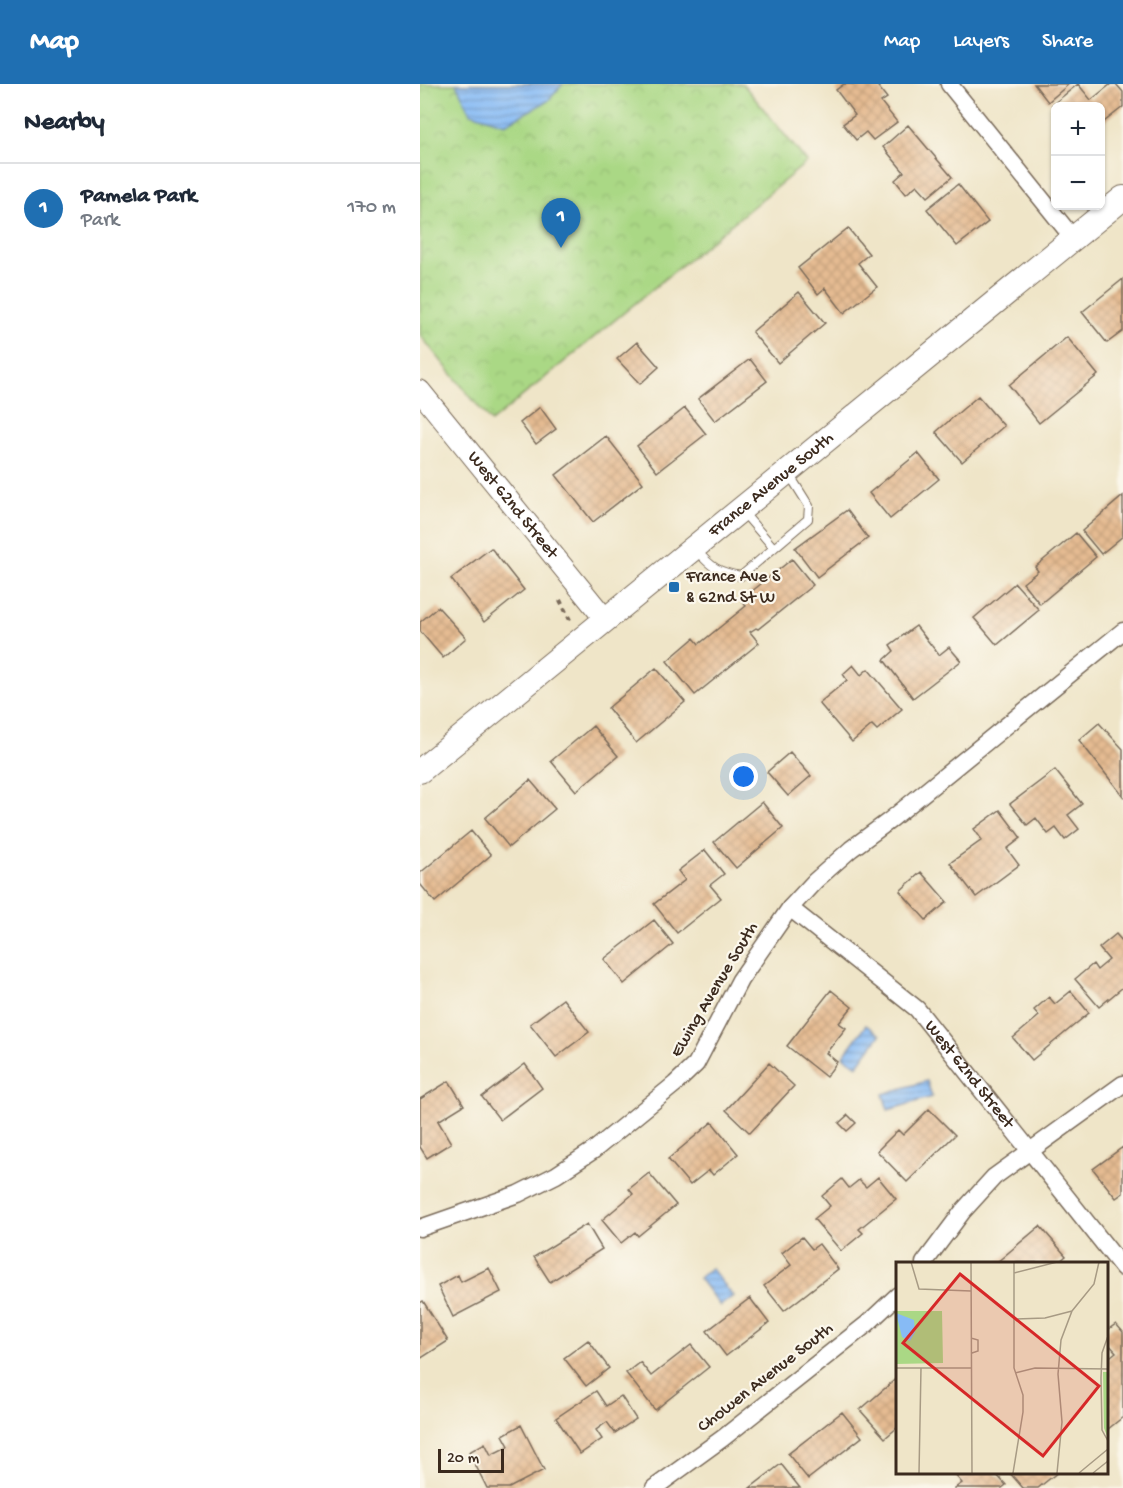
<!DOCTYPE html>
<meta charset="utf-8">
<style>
:root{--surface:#fff;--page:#f2f2f3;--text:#1f2937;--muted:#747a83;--line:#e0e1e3;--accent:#1f6fb2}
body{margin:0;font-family:"Gochi Hand",sans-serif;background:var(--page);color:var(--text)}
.controls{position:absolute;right:18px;top:18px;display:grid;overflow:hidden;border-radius:9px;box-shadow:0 2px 4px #0004}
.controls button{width:54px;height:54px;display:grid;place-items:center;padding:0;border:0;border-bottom:2px solid var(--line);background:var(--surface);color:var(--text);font:30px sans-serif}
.scale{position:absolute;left:18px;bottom:15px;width:66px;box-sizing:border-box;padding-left:6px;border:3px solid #3b2a1e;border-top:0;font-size:16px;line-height:21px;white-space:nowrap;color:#3b2a1e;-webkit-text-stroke:4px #fbf7ec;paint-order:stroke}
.you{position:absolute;left:324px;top:693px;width:21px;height:21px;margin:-15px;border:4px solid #fff;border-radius:50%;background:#1a73e8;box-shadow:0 0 0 9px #1a73e833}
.badge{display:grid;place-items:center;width:39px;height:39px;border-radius:50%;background:var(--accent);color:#fff;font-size:20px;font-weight:700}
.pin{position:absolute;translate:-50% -50px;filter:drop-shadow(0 2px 3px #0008)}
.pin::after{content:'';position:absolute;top:32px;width:21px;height:18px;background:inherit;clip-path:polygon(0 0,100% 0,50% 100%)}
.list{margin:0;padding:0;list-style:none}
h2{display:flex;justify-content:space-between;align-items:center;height:78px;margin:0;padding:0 24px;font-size:26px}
h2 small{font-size:20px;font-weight:400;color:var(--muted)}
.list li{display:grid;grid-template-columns:39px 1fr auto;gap:18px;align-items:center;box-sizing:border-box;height:90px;padding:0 24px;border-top:2px solid var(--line)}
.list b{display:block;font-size:22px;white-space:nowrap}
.list p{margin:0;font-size:20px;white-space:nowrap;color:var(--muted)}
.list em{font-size:20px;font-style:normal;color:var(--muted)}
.map{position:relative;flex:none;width:703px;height:1404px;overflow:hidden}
header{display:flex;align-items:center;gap:36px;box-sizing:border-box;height:84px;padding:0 30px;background:var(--accent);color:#fff}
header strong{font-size:28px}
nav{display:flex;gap:33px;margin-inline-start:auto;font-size:21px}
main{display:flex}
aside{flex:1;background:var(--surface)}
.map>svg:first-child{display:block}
.park{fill:url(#park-crowns);stroke:#728152;stroke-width:1.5}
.water{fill:url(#water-rules);stroke:#61728a;stroke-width:1.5}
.building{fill:url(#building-cross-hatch)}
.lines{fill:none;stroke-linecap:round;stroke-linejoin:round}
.service-casing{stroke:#7a6b5a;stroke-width:10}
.minor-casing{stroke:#7a6b5a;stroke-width:19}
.tertiary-casing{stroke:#7a6b5a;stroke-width:23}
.secondary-casing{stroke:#7a6b5a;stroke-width:26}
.path{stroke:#7a6b5a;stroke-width:4;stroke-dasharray:4.5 4.5;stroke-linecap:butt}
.service{stroke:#fff;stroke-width:8}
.minor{stroke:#fff;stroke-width:16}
.tertiary{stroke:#fff;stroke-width:21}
.secondary{stroke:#fff;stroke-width:24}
.poi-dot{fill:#1f6fb2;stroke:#fbf7ec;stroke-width:2}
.labels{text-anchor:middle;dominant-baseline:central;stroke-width:4.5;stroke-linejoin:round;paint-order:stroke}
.street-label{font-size:18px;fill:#3b2a1e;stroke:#fbf7ec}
.poi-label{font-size:18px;fill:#3b2a1e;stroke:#fbf7ec;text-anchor:start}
.inset-road{fill:none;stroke:#a79a84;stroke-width:1.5}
.view{fill:#d62828;fill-opacity:0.15;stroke:#d62828;stroke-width:3}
.inset-edge{fill:none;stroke:#3b2a1e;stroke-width:3}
</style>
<header>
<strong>Map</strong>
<nav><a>Map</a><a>Layers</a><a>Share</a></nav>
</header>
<main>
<aside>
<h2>Nearby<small></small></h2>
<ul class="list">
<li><span class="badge">1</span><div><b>Pamela Park</b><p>Park</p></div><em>170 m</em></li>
</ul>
</aside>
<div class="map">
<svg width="703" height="1404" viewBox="0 0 703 1404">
<defs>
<pattern id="park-crowns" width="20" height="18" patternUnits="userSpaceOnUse" patternTransform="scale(1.5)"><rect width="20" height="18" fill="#aad885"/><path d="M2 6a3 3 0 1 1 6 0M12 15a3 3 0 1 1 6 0" fill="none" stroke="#93ba72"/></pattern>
<pattern id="water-rules" width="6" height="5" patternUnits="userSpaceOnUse" patternTransform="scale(1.5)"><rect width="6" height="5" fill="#87bbf5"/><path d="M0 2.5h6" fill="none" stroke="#7098c6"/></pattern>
<pattern id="building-cross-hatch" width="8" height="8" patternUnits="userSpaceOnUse" patternTransform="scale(1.5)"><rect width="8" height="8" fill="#e5bb92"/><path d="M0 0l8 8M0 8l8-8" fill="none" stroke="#c5a17d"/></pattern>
</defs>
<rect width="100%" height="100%" fill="#fbf7ec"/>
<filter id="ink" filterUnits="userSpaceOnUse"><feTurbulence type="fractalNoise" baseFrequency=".0167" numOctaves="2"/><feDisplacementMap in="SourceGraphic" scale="12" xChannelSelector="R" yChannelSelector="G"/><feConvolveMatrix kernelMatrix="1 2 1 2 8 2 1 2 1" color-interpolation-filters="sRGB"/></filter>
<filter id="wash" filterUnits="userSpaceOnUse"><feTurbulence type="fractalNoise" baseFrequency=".008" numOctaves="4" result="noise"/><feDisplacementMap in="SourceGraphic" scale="24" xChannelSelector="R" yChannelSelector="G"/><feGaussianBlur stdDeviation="1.35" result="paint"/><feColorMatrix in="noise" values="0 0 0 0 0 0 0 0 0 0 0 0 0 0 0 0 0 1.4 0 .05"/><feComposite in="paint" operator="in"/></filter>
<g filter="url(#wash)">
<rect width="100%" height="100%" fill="#efe5c8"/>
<!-- park -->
<path class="park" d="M0,0H323L387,78L71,338L0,251Z"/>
<!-- water -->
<path class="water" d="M36,0H143L128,17L85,40L51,29Z
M446,941L460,951L437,982L423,972Z
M507,997L512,1013L468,1026L463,1010Z
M291,1184L313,1212L300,1222L279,1194Z"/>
<g id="blocks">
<!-- building -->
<path class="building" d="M424,0H456L467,14L461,18L477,38L453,56L446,48L436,56L423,40L435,31L416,6Z
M614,0H649L628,18Z
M658,0L671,16L691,0H696L703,8V23L680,41V22H636V25L632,21Z
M488,41L532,93L508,113L497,101L486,110L475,96L484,88L463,63Z
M538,100L568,138L537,162L507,125Z
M428,144L449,170L438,179L457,203L424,229L405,204L398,210L378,184Z
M703,195V247L687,259L662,228Z
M379,208L405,239L358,279L332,248Z
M647,253L678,291L619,339L589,301Z
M217,258L239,283L220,300L197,275Z
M330,275L347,297L295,337L278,315Z
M558,312L584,342L542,378L516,348Z
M120,323L136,345L116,360L100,339Z
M265,324L286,350L237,388L217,362Z
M186,352L223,399L173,438L136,391Z
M498,369L519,395L470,435L449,409Z
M703,412V452L681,470L662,447Z
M427,426L448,454L397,493L375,464Z
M656,449L676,473L620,520L603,499L618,487L615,483Z
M71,464L104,506L64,538L31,495Z
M372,475L393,501L338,545L336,544L330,548L339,559L275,611L247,577L274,554L279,560L326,522L321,516Z
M595,499L619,526L577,561L554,534Z
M18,523L46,554L23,574L0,547V538Z
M496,542L519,571L529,563L541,577L493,614L464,576L474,567L470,561Z
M433,581L441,591L448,585L482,625L457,646L452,641L432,658L399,619L427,596L423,590Z
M236,584L265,618L216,659L188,624Z
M679,639L703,665V712L659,656Z
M173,642L198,672L156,707L131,677Z
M370,668L391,692L368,712L347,688Z
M635,686L662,720L648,731L659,745L645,756L636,744L628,750L616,734L607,741L590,720Z
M110,696L135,725L89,763L65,734Z
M342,718L363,744L316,784L294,758Z
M580,726L601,754L587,765L599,781L556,813L530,779L562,756L554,745Z
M51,747L71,771L15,818L0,800V789Z
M285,766L304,790L290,801L301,814L257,849L234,820L265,796L258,787Z
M501,788L527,818L506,836L480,807Z
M234,836L253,860L204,900L184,875Z
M696,850L703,858V903L679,923L655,895L673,880L677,886L689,876L679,864Z
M411,906L432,923L419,939L426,944L406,969L417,978L406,993L367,962Z
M651,907L669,929L612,976L593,954L619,932L614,926L629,913L635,920Z
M143,915L169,948L136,973L110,940Z
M349,979L374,1002L330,1049L306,1026Z
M105,980L122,1004L80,1036L62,1013Z
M29,997L44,1021L18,1037L31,1059L7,1074L0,1063V1015Z
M509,1025L535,1051L487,1098L457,1067L478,1046L483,1051Z
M428,1031L436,1039L427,1047L419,1039Z
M292,1038L318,1070L293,1091L289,1086L270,1101L248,1075Z
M703,1063V1109L696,1114L673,1085Z
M229,1089L256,1121L218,1152L215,1148L201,1159L182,1136L213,1110L209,1105Z
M458,1093L476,1115L439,1145L443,1149L421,1167L394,1135L410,1122L402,1112L422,1095L429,1104L439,1096L446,1103Z
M167,1140L182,1165L130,1198L114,1173Z
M620,1142L646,1172L638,1179H576Z
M382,1153L392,1165L399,1160L418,1185L364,1227L344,1202L371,1181L362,1169Z
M69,1184L81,1208L33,1233L18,1202L38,1191L41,1198Z
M330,1214L349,1239L306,1272L287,1247Z
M3,1217L28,1257L0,1275V1219Z
M696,1240L703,1248V1333L688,1345L686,1343V1276L696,1268L686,1257V1247Z
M168,1256L189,1284L166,1302L144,1274Z
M271,1261L289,1283L235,1326L206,1289L220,1278L231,1292Z
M478,1293V1343L465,1354L440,1326Z
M176,1307L186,1322L201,1312L216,1335L195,1349L187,1338L176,1346L182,1355L160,1370L136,1334Z
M422,1328L442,1353L388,1395L368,1370Z
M101,1341L124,1386L89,1404H67L49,1368L65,1359L71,1371L89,1362L83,1351Z
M361,1380L380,1404H330Z
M541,1388H574L586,1401L582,1404H535L542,1399L536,1392Z
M589,1388H638L618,1404H603Z"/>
</g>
</g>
<g filter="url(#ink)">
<use href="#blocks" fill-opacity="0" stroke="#7a6b5a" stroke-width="1.5"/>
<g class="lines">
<!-- service casing -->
<g class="service-casing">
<path id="service" d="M321,426L354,464
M276,466C292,484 298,488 321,492L388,435L389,422L369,390"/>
</g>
<!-- minor casing -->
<g class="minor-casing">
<g id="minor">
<path d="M529,0L653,154"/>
<path id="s1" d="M370,824L497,925L703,1184"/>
<path d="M0,1144L98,1110L136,1091L174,1066L255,1000L276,980L320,896L370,824L395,797L431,765L469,737L703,547"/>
<path d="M504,1179L543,1127L574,1093L703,1000"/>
<path d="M234,1404L303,1354L447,1240L478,1211"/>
</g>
</g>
<!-- tertiary casing -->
<g class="tertiary-casing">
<g id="tertiary">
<path id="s2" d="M0,307L185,535"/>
</g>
</g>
<!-- secondary casing -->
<g class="secondary-casing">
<g id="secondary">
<path id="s3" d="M0,687L703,114"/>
</g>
</g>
<!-- path -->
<path class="path" d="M140,516L150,536"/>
<!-- service -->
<use href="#service" class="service"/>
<!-- minor -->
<use href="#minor" class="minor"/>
<!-- tertiary -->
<use href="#tertiary" class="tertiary"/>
<!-- secondary -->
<use href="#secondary" class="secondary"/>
</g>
</g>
<!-- markers -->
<rect class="poi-dot" x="248" y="497" width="12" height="12" rx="3"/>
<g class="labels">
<!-- street labels -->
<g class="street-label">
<text stroke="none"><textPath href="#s3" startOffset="453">France Avenue South</textPath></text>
<text stroke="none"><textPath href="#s2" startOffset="147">West 62nd Street</textPath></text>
<text transform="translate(295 906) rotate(-59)">Ewing Avenue South</text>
<text stroke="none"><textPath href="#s1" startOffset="246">West 62nd Street</textPath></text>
<text transform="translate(346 1294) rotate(-38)">Chowen Avenue South</text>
</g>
<!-- poi labels -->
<g class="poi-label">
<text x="266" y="493">France Ave S<tspan x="266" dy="21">&amp; 62nd St W</tspan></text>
</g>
</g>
<!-- overview -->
<g transform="translate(476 1178)">
<rect width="212" height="212" fill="#efe5c8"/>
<path d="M0,49H46L47,101L0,102ZM207,110H211V174L208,166Z" fill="#aad885"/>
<path d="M0,51L18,58L19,70L14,79L6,75Z" fill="#87bbf5"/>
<path class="inset-road" d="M15,0L23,27L75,29M75,0L76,211M118,11L161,0M119,57L149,56L176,49M212,74L206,91L205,116L206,168L212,179M75,76L82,78V89L76,91M0,106H75M119,111L139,106L212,107M23,211L25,106M117,211L127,150V133L118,106V0M161,211L166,160L162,112L165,78L176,49L198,22L203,0M183,211L212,187M197,211L212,199"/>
<path class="view" d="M64,12L203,124L147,194L7,81Z"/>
<rect width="212" height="212" class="inset-edge"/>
</g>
</svg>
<div class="controls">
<button>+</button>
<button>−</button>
</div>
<div class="scale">20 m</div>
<div class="you"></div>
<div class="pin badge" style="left:141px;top:164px">1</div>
</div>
</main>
